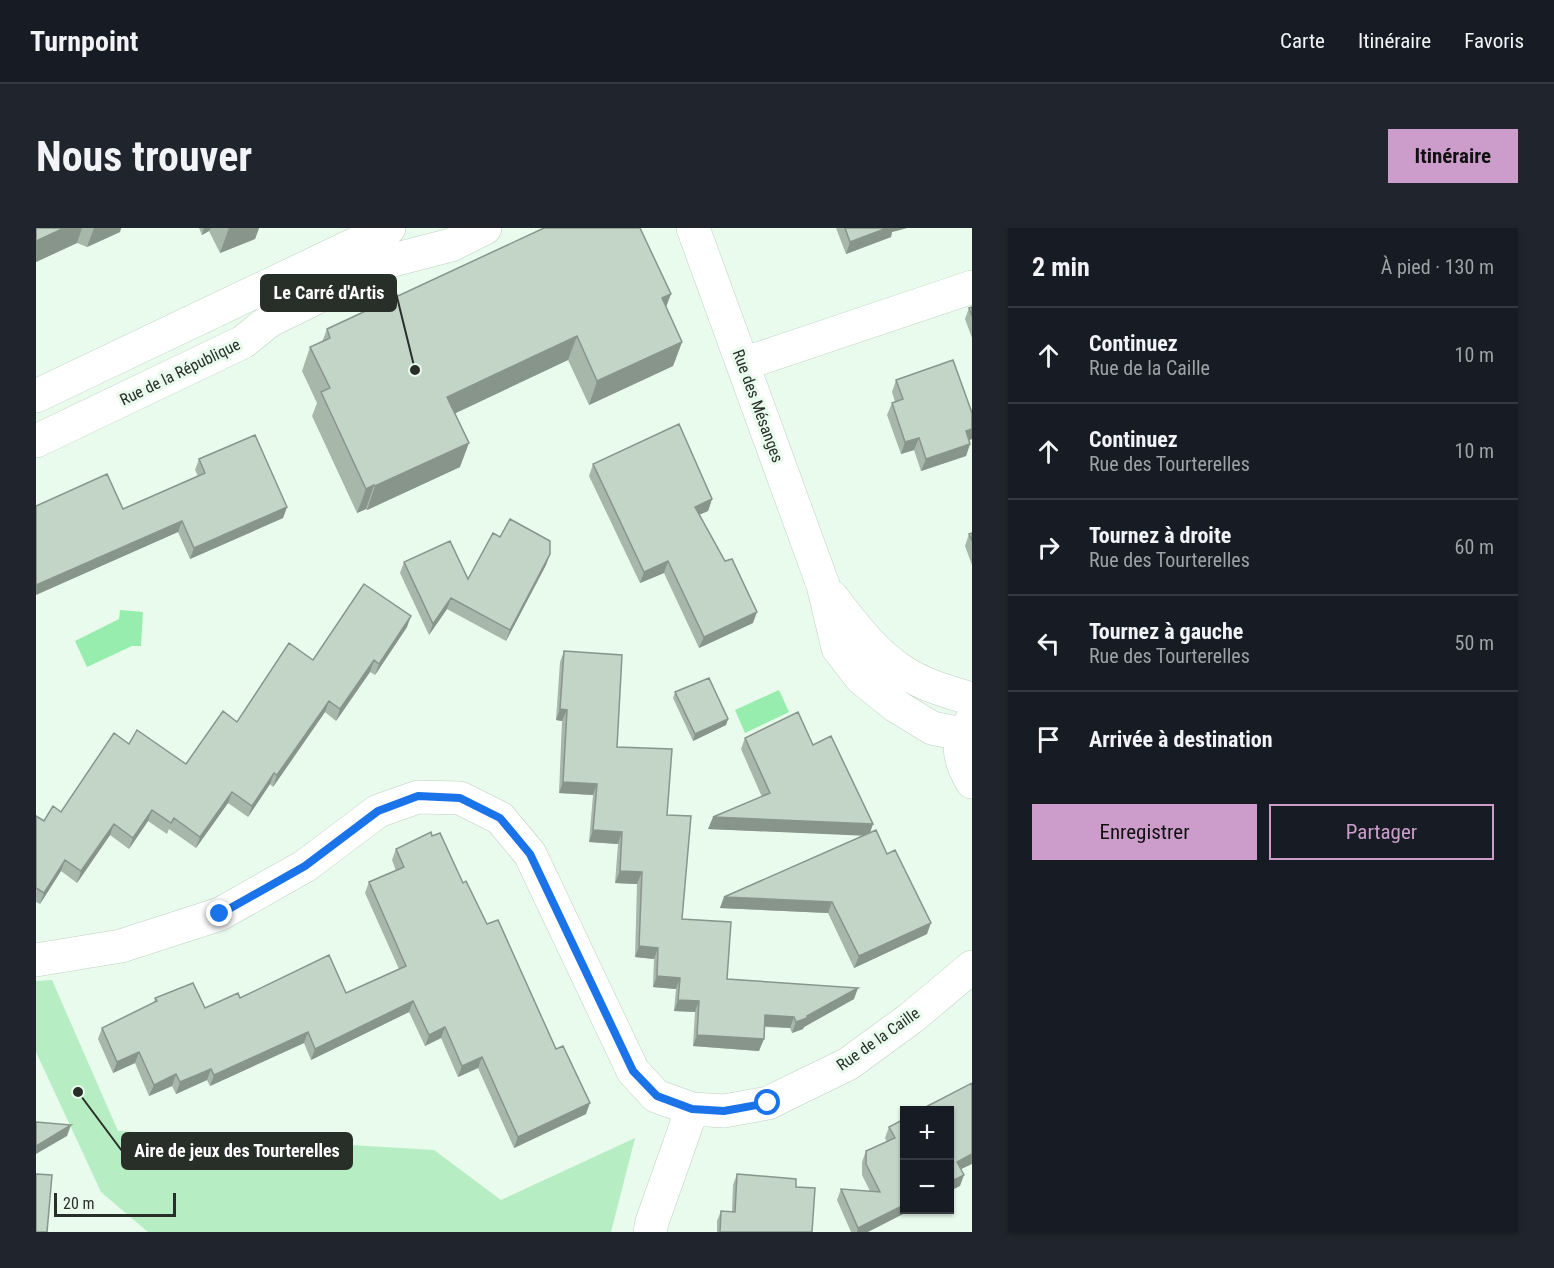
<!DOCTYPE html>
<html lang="fr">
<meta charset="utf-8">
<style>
:root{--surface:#171b24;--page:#20242c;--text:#f1f3f6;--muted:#9ea1a6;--line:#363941;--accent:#cc9dca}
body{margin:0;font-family:"Roboto Condensed",sans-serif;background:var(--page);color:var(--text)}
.controls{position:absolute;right:18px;bottom:18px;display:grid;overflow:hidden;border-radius:0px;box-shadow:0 2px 4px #0004}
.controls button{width:54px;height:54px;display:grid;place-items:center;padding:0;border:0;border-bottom:2px solid var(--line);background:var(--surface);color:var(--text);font:30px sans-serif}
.scale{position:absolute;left:18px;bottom:15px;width:122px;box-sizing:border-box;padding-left:6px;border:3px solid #282f29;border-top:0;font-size:16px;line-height:21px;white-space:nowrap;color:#282f29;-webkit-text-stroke:4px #e8fbec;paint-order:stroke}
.stop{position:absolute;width:18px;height:18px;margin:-14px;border:4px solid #1a73e8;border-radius:50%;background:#fff}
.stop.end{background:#1a73e8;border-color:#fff;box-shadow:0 2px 6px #0008}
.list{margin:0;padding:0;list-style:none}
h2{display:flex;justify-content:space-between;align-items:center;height:78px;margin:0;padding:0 24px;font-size:26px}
h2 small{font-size:20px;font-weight:400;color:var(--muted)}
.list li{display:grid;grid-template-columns:39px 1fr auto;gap:18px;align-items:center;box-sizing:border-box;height:96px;padding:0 24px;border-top:2px solid var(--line)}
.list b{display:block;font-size:22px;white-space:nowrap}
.list p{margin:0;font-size:20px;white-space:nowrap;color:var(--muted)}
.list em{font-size:20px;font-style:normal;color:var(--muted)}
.actions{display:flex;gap:12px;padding:18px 24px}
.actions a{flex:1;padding:14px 0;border:2px solid var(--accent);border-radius:0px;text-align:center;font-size:21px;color:var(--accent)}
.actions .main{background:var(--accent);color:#111}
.icon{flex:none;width:33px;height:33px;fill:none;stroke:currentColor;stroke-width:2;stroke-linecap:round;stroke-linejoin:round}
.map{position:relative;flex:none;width:936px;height:1004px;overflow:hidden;border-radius:0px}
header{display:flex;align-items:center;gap:36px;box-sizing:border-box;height:84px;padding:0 30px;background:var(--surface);border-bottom:2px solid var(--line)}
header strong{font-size:28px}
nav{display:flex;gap:33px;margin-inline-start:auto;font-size:21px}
.intro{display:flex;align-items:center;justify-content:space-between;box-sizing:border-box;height:144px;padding:0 36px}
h1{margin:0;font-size:42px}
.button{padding:15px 27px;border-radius:0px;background:var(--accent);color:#111;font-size:21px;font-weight:700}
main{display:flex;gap:36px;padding:0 36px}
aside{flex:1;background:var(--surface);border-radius:0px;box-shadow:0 2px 4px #0004}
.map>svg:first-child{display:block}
.green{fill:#b6edc3}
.water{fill:#96edad}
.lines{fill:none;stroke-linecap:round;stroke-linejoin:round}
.minor-casing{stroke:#bed1c2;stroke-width:34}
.minor{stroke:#fff;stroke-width:33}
.wall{fill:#a7b7aa}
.shaded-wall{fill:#88958b}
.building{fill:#c2d5c6;stroke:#88958b;stroke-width:1.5}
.route{stroke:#1a73e8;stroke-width:8}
.labels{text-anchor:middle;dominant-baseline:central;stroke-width:6;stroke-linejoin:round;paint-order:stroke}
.street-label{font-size:16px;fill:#282f29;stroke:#e8fbec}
.leader{fill:none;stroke:#282f29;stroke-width:2}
.callout-dot{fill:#282f29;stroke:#e8fbec;stroke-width:2}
.callout{fill:#282f29;stroke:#282f29;stroke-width:2}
.callout-label{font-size:18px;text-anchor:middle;font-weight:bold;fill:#fff}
</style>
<header>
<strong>Turnpoint</strong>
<nav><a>Carte</a><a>Itinéraire</a><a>Favoris</a></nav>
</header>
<div class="intro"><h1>Nous trouver</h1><a class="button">Itinéraire</a></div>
<main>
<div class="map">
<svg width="936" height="1004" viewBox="0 0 936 1004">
<rect width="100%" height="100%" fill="#e8fbec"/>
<!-- green -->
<path class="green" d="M16,752L82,903L398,922L465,972L599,910L575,1004H112L65,964L0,824V753Z"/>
<!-- water -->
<path class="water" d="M84,382L107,384L105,418H96L51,439L39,413L83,391Z
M743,462L753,484L709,505L699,482Z"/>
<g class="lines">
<!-- minor casing -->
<g class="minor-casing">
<path id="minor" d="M657,0L787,357L802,420L825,450L860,478L896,500L925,506H936
M707,136L936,59
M0,168L353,0
M0,213L207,114L233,93L357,32L415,17L449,0
M795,368C816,395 837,424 866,443C887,457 912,464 936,471
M936,492C919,514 922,530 936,554
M0,732L85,718L184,686L269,638L342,583L382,569L424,570L464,590L494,626L597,843L620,868L656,881
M614,1004L616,994L656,881L688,883L732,875L812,836L875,790L936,739"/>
</g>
<!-- minor -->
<use href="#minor" class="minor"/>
</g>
<!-- wall -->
<path class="wall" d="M0,0H85L84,4L51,19L41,15L0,34Z
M163,0H223L219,11L184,25L173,3L166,7Z
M800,0H871L856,4L855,9L810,26Z
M630,79L646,114L637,138L553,177L532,132L419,185L424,239L331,282L330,281L321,285L276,188L281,175L266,143L274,119L286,114L291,101Z
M936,79V110L929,91L933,80Z
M860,152L936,185V211L933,212L934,216L930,228L885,243L878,222L865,226L851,187L856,175L859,174L856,164Z
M163,231L251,279L247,290L154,331L142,304L12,361L87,281L162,248L159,242Z
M557,236L676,271L672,283L663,287L717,395L663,420L628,345L604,355L553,248Z
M936,305V337L929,318L933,306Z
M464,309L514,326L510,337L470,413L411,381L393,407L364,345L368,334L432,351Z
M371,399L339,447L334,444L300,493L289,484L237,559L234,556L212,589L192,575L160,620L133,601L131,606L112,593L93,621L74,607L41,655L25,643L4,676L0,674V588L8,593L25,584L93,516L150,536L277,432Z
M528,423L581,519L631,587L646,691L691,751L818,771L768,799L767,801L756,805L754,800L728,799L723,823L657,818L659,784L638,783L640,761L617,759L618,731L599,729L601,656L579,655L582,616L553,614L557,567L523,565L526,493L520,492L524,434Z
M639,464L692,491L690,497L657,513L637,470Z
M709,510L777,517L834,605L851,626L891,706L818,740L792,685L684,680L688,669L829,607L672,601L726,569L705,521Z
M396,608L427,655L451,696L550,886L478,920L442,840L422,849L405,810L389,818L373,784L275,832L268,815L174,858L171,852L140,866L136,858L113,868L99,835L77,845L62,811L66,800L118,775L119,770L169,780L204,770L310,765L363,741L329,665L333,654L360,643L356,632L360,621Z
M868,891L832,1004H815L801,972L805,961L834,963L826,947V934L830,923L851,914L849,910L853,899Z
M701,946L760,959L776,1004H681V993L685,983H696L697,957Z"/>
<!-- shaded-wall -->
<path class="shaded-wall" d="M28,0H46L41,15L0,34V13Z
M58,0H85L84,4L51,19Z
M168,0H175L173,3L166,7Z
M193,0H223L219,11L184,25Z
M851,0H871L856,4L855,9L810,26L814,14Z
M635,66L626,90V70Z
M541,108L532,132L403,193L411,169Z
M646,114L637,138L553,177L561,153Z
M936,201V211L925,215L930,203Z
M883,210L878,222L865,226L869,214Z
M433,215L424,239L331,282L339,258Z
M934,216L930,228L885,243L890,231Z
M338,257L330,281L321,285L330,261Z
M676,271L672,283L655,290L659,279Z
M251,279L247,290L154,331L158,320Z
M146,293L142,304L0,367V357Z
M514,326L510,337L470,413L474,402Z
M632,333L628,345L604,355L608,344Z
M415,370L411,381L393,407L397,396Z
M721,384L717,395L663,420L668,409Z
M375,388L371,399L339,447L343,436Z
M338,432L334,444L300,493L304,481Z
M293,473L289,484L237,559L241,547Z
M524,481L531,482L526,493L520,492Z
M692,491L690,497L657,513L659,506Z
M238,545L234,556L212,589L216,578Z
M527,554L561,556L557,567L523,565Z
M196,564L192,575L160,620L164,609Z
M116,582L112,593L93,621L97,610Z
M677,589L837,596L833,608L672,601Z
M78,596L74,607L41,655L45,643Z
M557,602L586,604L582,616L553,614Z
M29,632L25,643L4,676L8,665Z
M584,643L606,644L601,656L579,655Z
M688,669L796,674L792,685L684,680Z
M895,695L891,706L818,740L823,728Z
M603,718L622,720L618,731L599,729Z
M621,748L644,750L640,761L617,759Z
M822,760L818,771L768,799L767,801L756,805L760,794Z
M642,772L663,773L659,784L638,783Z
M377,773L373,784L275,832L279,821Z
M729,787L758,789L754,800L725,798Z
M409,799L405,810L389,818L393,807Z
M272,804L268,815L174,858L178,847Z
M661,807L728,811L723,823L657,818Z
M103,824L99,835L77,845L81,834Z
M446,829L442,840L422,849L426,838Z
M175,841L171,852L140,866L144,854Z
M140,846L136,858L113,868L118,857Z
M554,875L550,886L478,920L482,909Z
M35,897L31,908L0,926V918Z
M936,926V936L917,945L921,934Z
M928,947L924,958L914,963V954Z
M868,977V981H877L832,1004H821L822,1000Z"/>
<!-- building -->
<path class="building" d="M0,0H28L0,13Z
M508,0H604L635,66L626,70L646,114L561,153L541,108L411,169L433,215L339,258L338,257L330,261L285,164L294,160L274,119L294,110L291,101Z
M809,0H851L814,14Z
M936,79V88L933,80Z
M917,132L936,185V201L930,203L934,216L890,231L883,210L869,214L856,175L867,171L860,152Z
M643,196L676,271L659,279L689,333L696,331L721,384L668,409L632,333L608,344L557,236Z
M219,207L251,279L158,320L146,293L0,357V278L71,246L87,281L169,245L163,231Z
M474,291L514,313V326L474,402L415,370L397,396L368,334L414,313L432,351L457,305L464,309Z
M936,305V313L933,306Z
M328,356L375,388L343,436L338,432L304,481L293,473L241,547L238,545L216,578L196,564L164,609L138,590L135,595L116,582L97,610L78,596L45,643L29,632L8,665L0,660V588L8,593L17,578L25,584L78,505L93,516L101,502L150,536L187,483L201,494L253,415L277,432Z
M528,423L586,427L581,519L636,521L631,587L655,588L646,691L695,694L691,751L822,760L771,788V790L760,794L758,789L729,787L728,811L661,807L663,773L642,772L644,750L621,748L622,720L603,718L606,644L584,643L586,604L557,602L561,556L527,554L531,482L524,481Z
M673,450L692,491L659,506L639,464Z
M762,484L777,517L795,508L837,596L677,589L734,565L709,510Z
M840,602L851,626L859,622L895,695L823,728L796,674L688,669Z
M395,604L396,608L404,605L427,655L430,653L451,696L462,692L520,821L527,818L554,875L482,909L446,829L426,838L409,799L393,807L377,773L279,821L272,804L178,847L175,841L144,854L140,846L118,857L103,824L81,834L66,800L121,773L119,770L157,755L169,780L202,765L204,770L293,727L310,765L370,738L333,654L368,639L360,621Z
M936,855V926L921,934L928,947L914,954V882H884Z
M868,891V977L822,1000L805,961L844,964L830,936V923L859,910L853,899Z
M0,894L35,897L0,918Z
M0,946L16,947L11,1004H0Z
M701,946L760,951V959L779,960L776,1004H684L685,983L699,984Z"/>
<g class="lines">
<!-- route -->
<path class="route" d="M184,686L269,638L342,583L382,568L424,570L464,590L494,626L597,843L621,868L656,881L688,883L732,875"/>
</g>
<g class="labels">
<!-- street labels -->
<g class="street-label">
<text transform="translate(144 144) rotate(-26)">Rue de la République</text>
<text transform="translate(722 178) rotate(70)">Rue des Mésanges</text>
<text transform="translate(842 811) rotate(-35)">Rue de la Caille</text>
</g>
</g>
<!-- callouts -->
<path class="leader" d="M379 142L360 65M42 864L86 923"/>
<g class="callout-dot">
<circle cx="379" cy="142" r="6"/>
<circle cx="42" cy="864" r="6"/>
</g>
<g class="callout">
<rect x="225" y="47" width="135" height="36" rx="6"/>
<rect x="86" y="905" width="230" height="36" rx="6"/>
</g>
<g class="callout-label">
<text x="293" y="71">Le Carré d'Artis</text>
<text x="201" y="929">Aire de jeux des Tourterelles</text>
</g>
</svg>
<div class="controls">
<button>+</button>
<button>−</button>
</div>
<div class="scale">20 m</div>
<div class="stop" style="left:732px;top:875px"></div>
<div class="stop end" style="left:184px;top:686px"></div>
</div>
<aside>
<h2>2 min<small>À pied · 130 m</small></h2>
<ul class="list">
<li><svg class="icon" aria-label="ahead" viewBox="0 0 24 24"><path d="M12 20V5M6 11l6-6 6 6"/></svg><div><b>Continuez</b><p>Rue de la Caille</p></div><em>10 m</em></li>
<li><svg class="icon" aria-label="ahead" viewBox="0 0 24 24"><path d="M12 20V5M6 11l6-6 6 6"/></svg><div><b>Continuez</b><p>Rue des Tourterelles</p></div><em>10 m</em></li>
<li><svg class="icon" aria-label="right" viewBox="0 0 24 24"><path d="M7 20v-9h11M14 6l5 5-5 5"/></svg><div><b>Tournez à droite</b><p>Rue des Tourterelles</p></div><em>60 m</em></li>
<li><svg class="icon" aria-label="left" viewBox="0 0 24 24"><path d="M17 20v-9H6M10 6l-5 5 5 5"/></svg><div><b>Tournez à gauche</b><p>Rue des Tourterelles</p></div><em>50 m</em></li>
<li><svg class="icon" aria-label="arrive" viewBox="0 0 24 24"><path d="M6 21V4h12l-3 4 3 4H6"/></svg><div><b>Arrivée à destination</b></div></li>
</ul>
<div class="actions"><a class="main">Enregistrer</a><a>Partager</a></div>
</aside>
</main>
